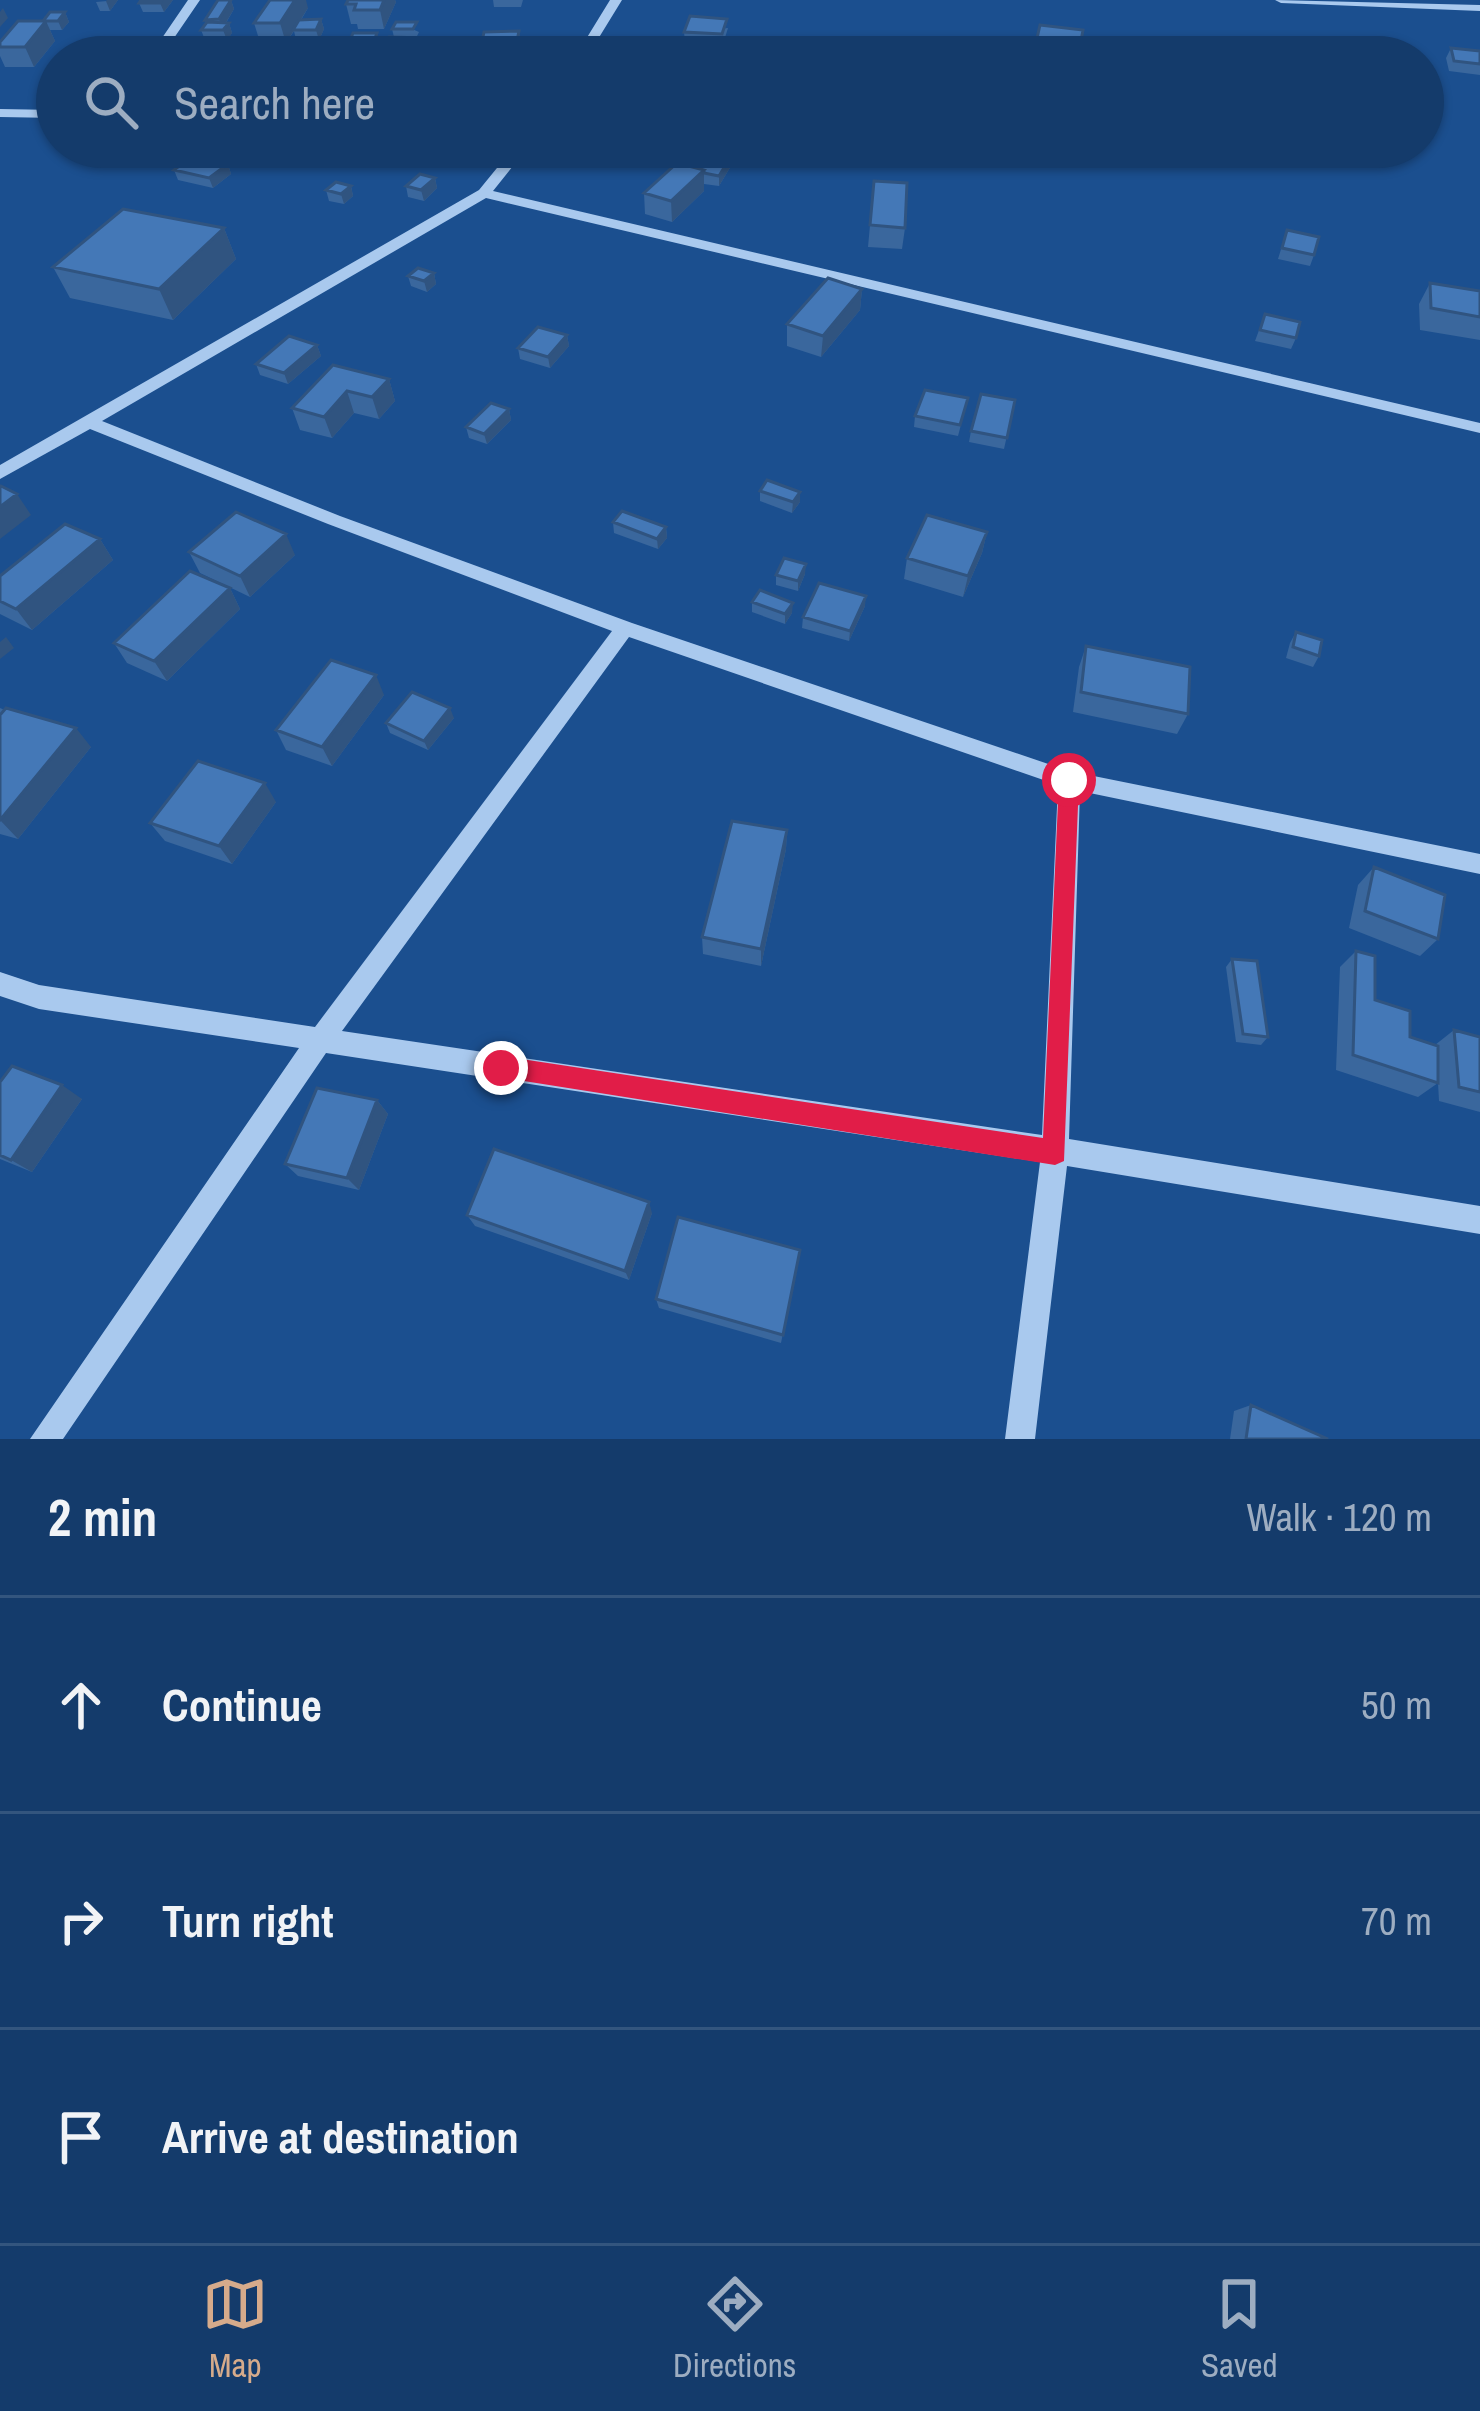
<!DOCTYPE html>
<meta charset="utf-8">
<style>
:root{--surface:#143b6b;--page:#1d4271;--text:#f1f3f6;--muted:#9dadc1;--line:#33557e;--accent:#d6ab8b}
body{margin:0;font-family:"Archivo Narrow",sans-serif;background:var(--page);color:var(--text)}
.stop{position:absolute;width:36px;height:36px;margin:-27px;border:9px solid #e11d48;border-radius:50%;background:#fff}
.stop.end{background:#e11d48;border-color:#fff;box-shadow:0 3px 12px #0008}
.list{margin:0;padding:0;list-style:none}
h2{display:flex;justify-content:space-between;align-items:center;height:156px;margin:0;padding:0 48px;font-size:51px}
h2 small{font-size:39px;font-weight:400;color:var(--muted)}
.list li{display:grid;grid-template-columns:78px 1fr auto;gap:36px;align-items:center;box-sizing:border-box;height:216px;padding:0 48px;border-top:3px solid var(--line)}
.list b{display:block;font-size:45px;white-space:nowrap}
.list em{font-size:39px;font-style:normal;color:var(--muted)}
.icon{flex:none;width:66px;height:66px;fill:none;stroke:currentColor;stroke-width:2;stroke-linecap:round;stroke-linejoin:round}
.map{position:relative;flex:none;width:1480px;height:1439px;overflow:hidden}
.search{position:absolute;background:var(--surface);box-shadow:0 3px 9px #0004;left:36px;right:36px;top:36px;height:132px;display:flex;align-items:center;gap:30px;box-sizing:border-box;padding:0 42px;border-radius:66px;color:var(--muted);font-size:45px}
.sheet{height:804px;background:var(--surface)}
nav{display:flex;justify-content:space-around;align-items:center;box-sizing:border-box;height:168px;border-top:3px solid var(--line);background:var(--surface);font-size:33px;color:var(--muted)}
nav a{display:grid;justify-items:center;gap:6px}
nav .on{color:var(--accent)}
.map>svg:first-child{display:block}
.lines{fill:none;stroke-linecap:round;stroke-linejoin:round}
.minor{fill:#a9c9ee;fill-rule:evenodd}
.wall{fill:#3a679d}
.shaded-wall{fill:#305480}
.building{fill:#4478b7;stroke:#305480;stroke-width:3}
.route{fill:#e11d48}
</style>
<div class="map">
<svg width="1480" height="1439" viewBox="0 0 1480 1439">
<rect width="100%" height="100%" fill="#1b4f8f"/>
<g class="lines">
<!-- minor -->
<path class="minor" d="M188,0H200L161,57H149Z
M610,0H622L587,57H575Z
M1275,0L1480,5V11L1281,3Z
M0,109L57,110V118L0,117Z
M514,147H528L493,191L1480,423V433L486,198L102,421L340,516L632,623L1069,771L1480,854V874L1080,791L1069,1139L1480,1206V1234L1067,1166L1035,1439H1005L1040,1162L326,1053L63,1439H30L299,1048L39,1009L0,996V972L39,985L315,1027L612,631L328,524L90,429L0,479V465L479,190ZM629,637L1058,785L1042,1135L342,1031Z"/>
</g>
<!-- wall -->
<path class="wall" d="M118,0L110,11H100L96,2Z
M173,0L164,12H143L139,3Z
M231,0L234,9L226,23H229L232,33L227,40H205L201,30L206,23L205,20Z
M348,0H395L396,2L384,29H358L357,24H351L346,4Z
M493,0H523L521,7H494Z
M308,8L301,20L321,19L324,29L319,40H296L294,31L286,43H277L279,49L275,56H253L249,46L259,39L254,23Z
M65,12L69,22L62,30H50L55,41L34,67H5L0,56V42Z
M396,22L419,32L416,38L425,48L421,57H379L394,37L392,29Z
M1040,25L1083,30L1078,57H1033Z
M728,28L723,44L685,42L684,32Z
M519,31L520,41L518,56H483L481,46Z
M1451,48L1480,51V75L1449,71L1446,58Z
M134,147H191L182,157L136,152Z
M381,147H443L426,166L384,160Z
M720,147H751L746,155L734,153V161L719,186L704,184V191L672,222L645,214L644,193L691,166Z
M228,164L231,174L213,188L178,180L174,170Z
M435,178L437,188L424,201L408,197L406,186Z
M874,181L905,228L902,249L868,247Z
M351,186L353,196L344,204L329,201L326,190Z
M224,228L236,259L173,320L70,298L53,267Z
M1287,230L1314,255L1310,266L1278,259Z
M434,273L436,284L427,292L411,286L408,276Z
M1430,283L1480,291V340L1420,330L1419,304Z
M862,289L860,310L821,357L787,346V324Z
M1265,314L1296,338L1291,349L1255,341Z
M567,335L569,346L550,368L520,359L518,348Z
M317,345L321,356L288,384L260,375L256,364Z
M389,379L395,401L379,419L354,413L332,438L300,430L292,408Z
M968,398L958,436L914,427L915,416Z
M1015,400L1004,449L969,442L971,431Z
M509,409L511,420L487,444L469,438L466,427Z
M760,491L800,492V502L792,513L760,501Z
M613,522L666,527L667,538L658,549L614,533Z
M987,532L982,553L963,597L904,579L907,558Z
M100,539L113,560L32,630L0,614V576Z
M189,552L295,555L250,597L200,573Z
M805,574L798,591L776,585V575Z
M230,588L240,609L167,681L127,663L114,643Z
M752,602L792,613L785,624L752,612Z
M865,606L849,641L802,628L803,617Z
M1296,632L1319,656L1313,667L1286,658L1290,643Z
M1086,646L1188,714L1177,734L1073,712L1079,667Z
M384,695L332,766L286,750L276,730Z
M0,708L91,747L18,839L0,834Z
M454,718L428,750L390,733L386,723Z
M276,802L232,864L165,841L150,823Z
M787,830L786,849L761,966L703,954L702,937Z
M1374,867L1438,939L1420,956L1349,928L1358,885Z
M1356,951L1375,1000L1410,1037L1435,1045L1454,1030L1480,1037V1112L1439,1101L1438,1083L1418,1097L1336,1070L1340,967Z
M1232,959L1268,1037L1261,1045L1236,1042L1226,967Z
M0,1082L82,1099L32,1172L0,1159Z
M377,1100L388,1114L359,1190L298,1176L285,1164Z
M652,1213L629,1280L475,1226L467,1215Z
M800,1250L781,1343L659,1308L656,1299Z
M1251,1405L1328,1439H1230L1234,1411Z"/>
<!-- shaded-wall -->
<path class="shaded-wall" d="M107,0H118L110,11L106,1Z
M162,0H173L164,12L160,3Z
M231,0L234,9L222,29L219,19Z
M295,0H306L308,8L286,43L280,23Z
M384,0H395L396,2L384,29L380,10Z
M3,8L8,18L0,27V12Z
M65,12L69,22L62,30L58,21Z
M321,19L324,29L319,40L316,30Z
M46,21L55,41L34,67L25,47Z
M229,23L232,33L227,40L223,30Z
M377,33L379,43L374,57H368Z
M423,38L425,48L421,57H419L418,50Z
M276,39L279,49L275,56L272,46Z
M179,147H191L182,157Z
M422,147H443L426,166Z
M734,151V161L719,186V176Z
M228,164L231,174L213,188L209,178Z
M704,170V191L672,222L671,201Z
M435,178L437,188L424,201L421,190Z
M351,186L353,196L344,204L341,194Z
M224,228L236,259L173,320L159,289Z
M434,273L436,284L427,292L424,281Z
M862,289L860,310L821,357L823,336Z
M567,335L569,346L550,368L548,357Z
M317,345L321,356L288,384L284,373Z
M389,379L395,401L379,419L372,397Z
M347,391L354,413L332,438L324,417Z
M509,409L511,420L487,444L484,434Z
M800,492V502L792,513L793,502Z
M17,494L31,515L0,539V507Z
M666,527L667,538L658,549L657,539Z
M987,532L982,553L963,597L968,576Z
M286,534L295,555L250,597L240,576Z
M100,539L113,560L32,630L16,609Z
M806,564L805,574L798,591V581Z
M230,588L240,609L167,681L154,661Z
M866,596L865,606L849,641L850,631Z
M793,603L792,613L785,624V614Z
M6,637L14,648L0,659V642Z
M376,675L384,695L332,766L322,747Z
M450,708L454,718L428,750L424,741Z
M76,728L91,747L18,839L0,820Z
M265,783L276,802L232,864L219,846Z
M787,830L786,849L761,966V949Z
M62,1085L82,1099L32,1172L11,1160Z
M377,1100L388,1114L359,1190L347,1178Z
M649,1202L652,1213L629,1280L625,1271Z"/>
<!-- building -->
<path class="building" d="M141,0H162L160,3H139Z
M218,0H231L219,19L205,20Z
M270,0H295L280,23H254Z
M348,0H384L380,10H354L356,4H346Z
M50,12H65L58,21H43Z
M690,16L727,19L722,34L684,32Z
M321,19L316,30H293L299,20Z
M18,21H46L25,47H0V42Z
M207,22L229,23L223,30H201Z
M396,22H417L413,29H392Z
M1040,25L1083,30L1079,52L1035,47Z
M519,31L516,46H481L484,32Z
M353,33H377L368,57H343Z
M389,37L423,38L418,50H407L404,57H379Z
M254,39H276L272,46H249Z
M766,42L791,43L788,57H762Z
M1451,48L1480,51V64L1454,61Z
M704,147L734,151L719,176L704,173V170L691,166Z
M192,156L228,164L209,178L174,170Z
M677,163L704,170L671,201L644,193Z
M420,174L435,178L421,190L406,186Z
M874,181L907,183L905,228L870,225Z
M336,182L351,186L341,194L326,190Z
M123,209L224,228L159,289L53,267Z
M1287,230L1319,237L1314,255L1282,248Z
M418,268L434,273L424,281L408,276Z
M828,278L862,289L823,336L787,324Z
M1430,283L1480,291V317L1431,308Z
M1265,314L1300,322L1296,338L1260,330Z
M538,327L567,335L548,357L518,348Z
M289,336L317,345L284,373L256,364Z
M333,365L389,379L372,397L347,391L324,417L292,408Z
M925,390L968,398L960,425L915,416Z
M981,394L1015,400L1007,438L971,431Z
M491,403L509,409L484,434L466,427Z
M767,480L800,492L793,502L760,491Z
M1,486L17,494L0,507V487Z
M622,511L666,527L657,539L613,522Z
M236,512L286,534L240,576L189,552Z
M927,515L987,532L968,576L907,558Z
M65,524L100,539L16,609L0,601V576Z
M784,558L806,564L798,581L776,575Z
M190,571L230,588L154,661L114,643Z
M819,583L866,596L850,631L803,617Z
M760,590L793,603L785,614L752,602Z
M1296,632L1322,640L1319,656L1293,647Z
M1086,646L1190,667L1188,714L1081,692Z
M331,660L376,675L322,747L276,730Z
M412,692L450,708L424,741L386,723Z
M6,708L76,728L0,820V715Z
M198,761L265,783L219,846L150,823Z
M732,821L787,830L761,949L702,937Z
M1374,867L1445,895L1438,939L1365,911Z
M1356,951L1375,956V1000L1410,1011V1037L1438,1046V1083L1353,1055Z
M1232,959L1257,961L1268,1037L1243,1034Z
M1454,1030L1480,1037V1092L1459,1087Z
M12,1066L62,1085L11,1160L0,1155V1082Z
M317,1088L377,1100L347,1178L285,1164Z
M494,1149L649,1202L625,1271L467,1215Z
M678,1217L800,1250L783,1335L656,1299Z
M1251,1405L1328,1439H1246Z"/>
<!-- route -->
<path class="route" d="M1069,771L1079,780L1064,1161L1055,1165L493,1076V1060L501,1056L1043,1138L1059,780Z"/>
</svg>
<div class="stop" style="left:1069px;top:780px"></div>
<div class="stop end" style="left:501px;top:1068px"></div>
<div class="search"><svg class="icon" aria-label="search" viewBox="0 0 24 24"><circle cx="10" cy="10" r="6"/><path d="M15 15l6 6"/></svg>Search here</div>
</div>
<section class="sheet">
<h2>2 min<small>Walk · 120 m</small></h2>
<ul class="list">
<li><svg class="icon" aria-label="ahead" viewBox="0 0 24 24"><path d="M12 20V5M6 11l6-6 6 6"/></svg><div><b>Continue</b></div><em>50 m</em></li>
<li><svg class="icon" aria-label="right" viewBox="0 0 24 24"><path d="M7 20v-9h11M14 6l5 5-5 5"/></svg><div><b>Turn right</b></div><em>70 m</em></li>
<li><svg class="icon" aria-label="arrive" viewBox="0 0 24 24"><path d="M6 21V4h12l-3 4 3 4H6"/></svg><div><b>Arrive at destination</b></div></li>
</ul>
</section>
<nav>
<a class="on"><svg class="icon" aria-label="map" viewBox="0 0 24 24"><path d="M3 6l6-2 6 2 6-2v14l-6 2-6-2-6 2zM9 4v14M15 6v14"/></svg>Map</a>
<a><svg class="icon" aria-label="directions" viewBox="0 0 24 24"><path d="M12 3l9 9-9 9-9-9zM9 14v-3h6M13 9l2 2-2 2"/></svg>Directions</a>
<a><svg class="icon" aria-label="saved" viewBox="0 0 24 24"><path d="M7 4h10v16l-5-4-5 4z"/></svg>Saved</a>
</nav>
